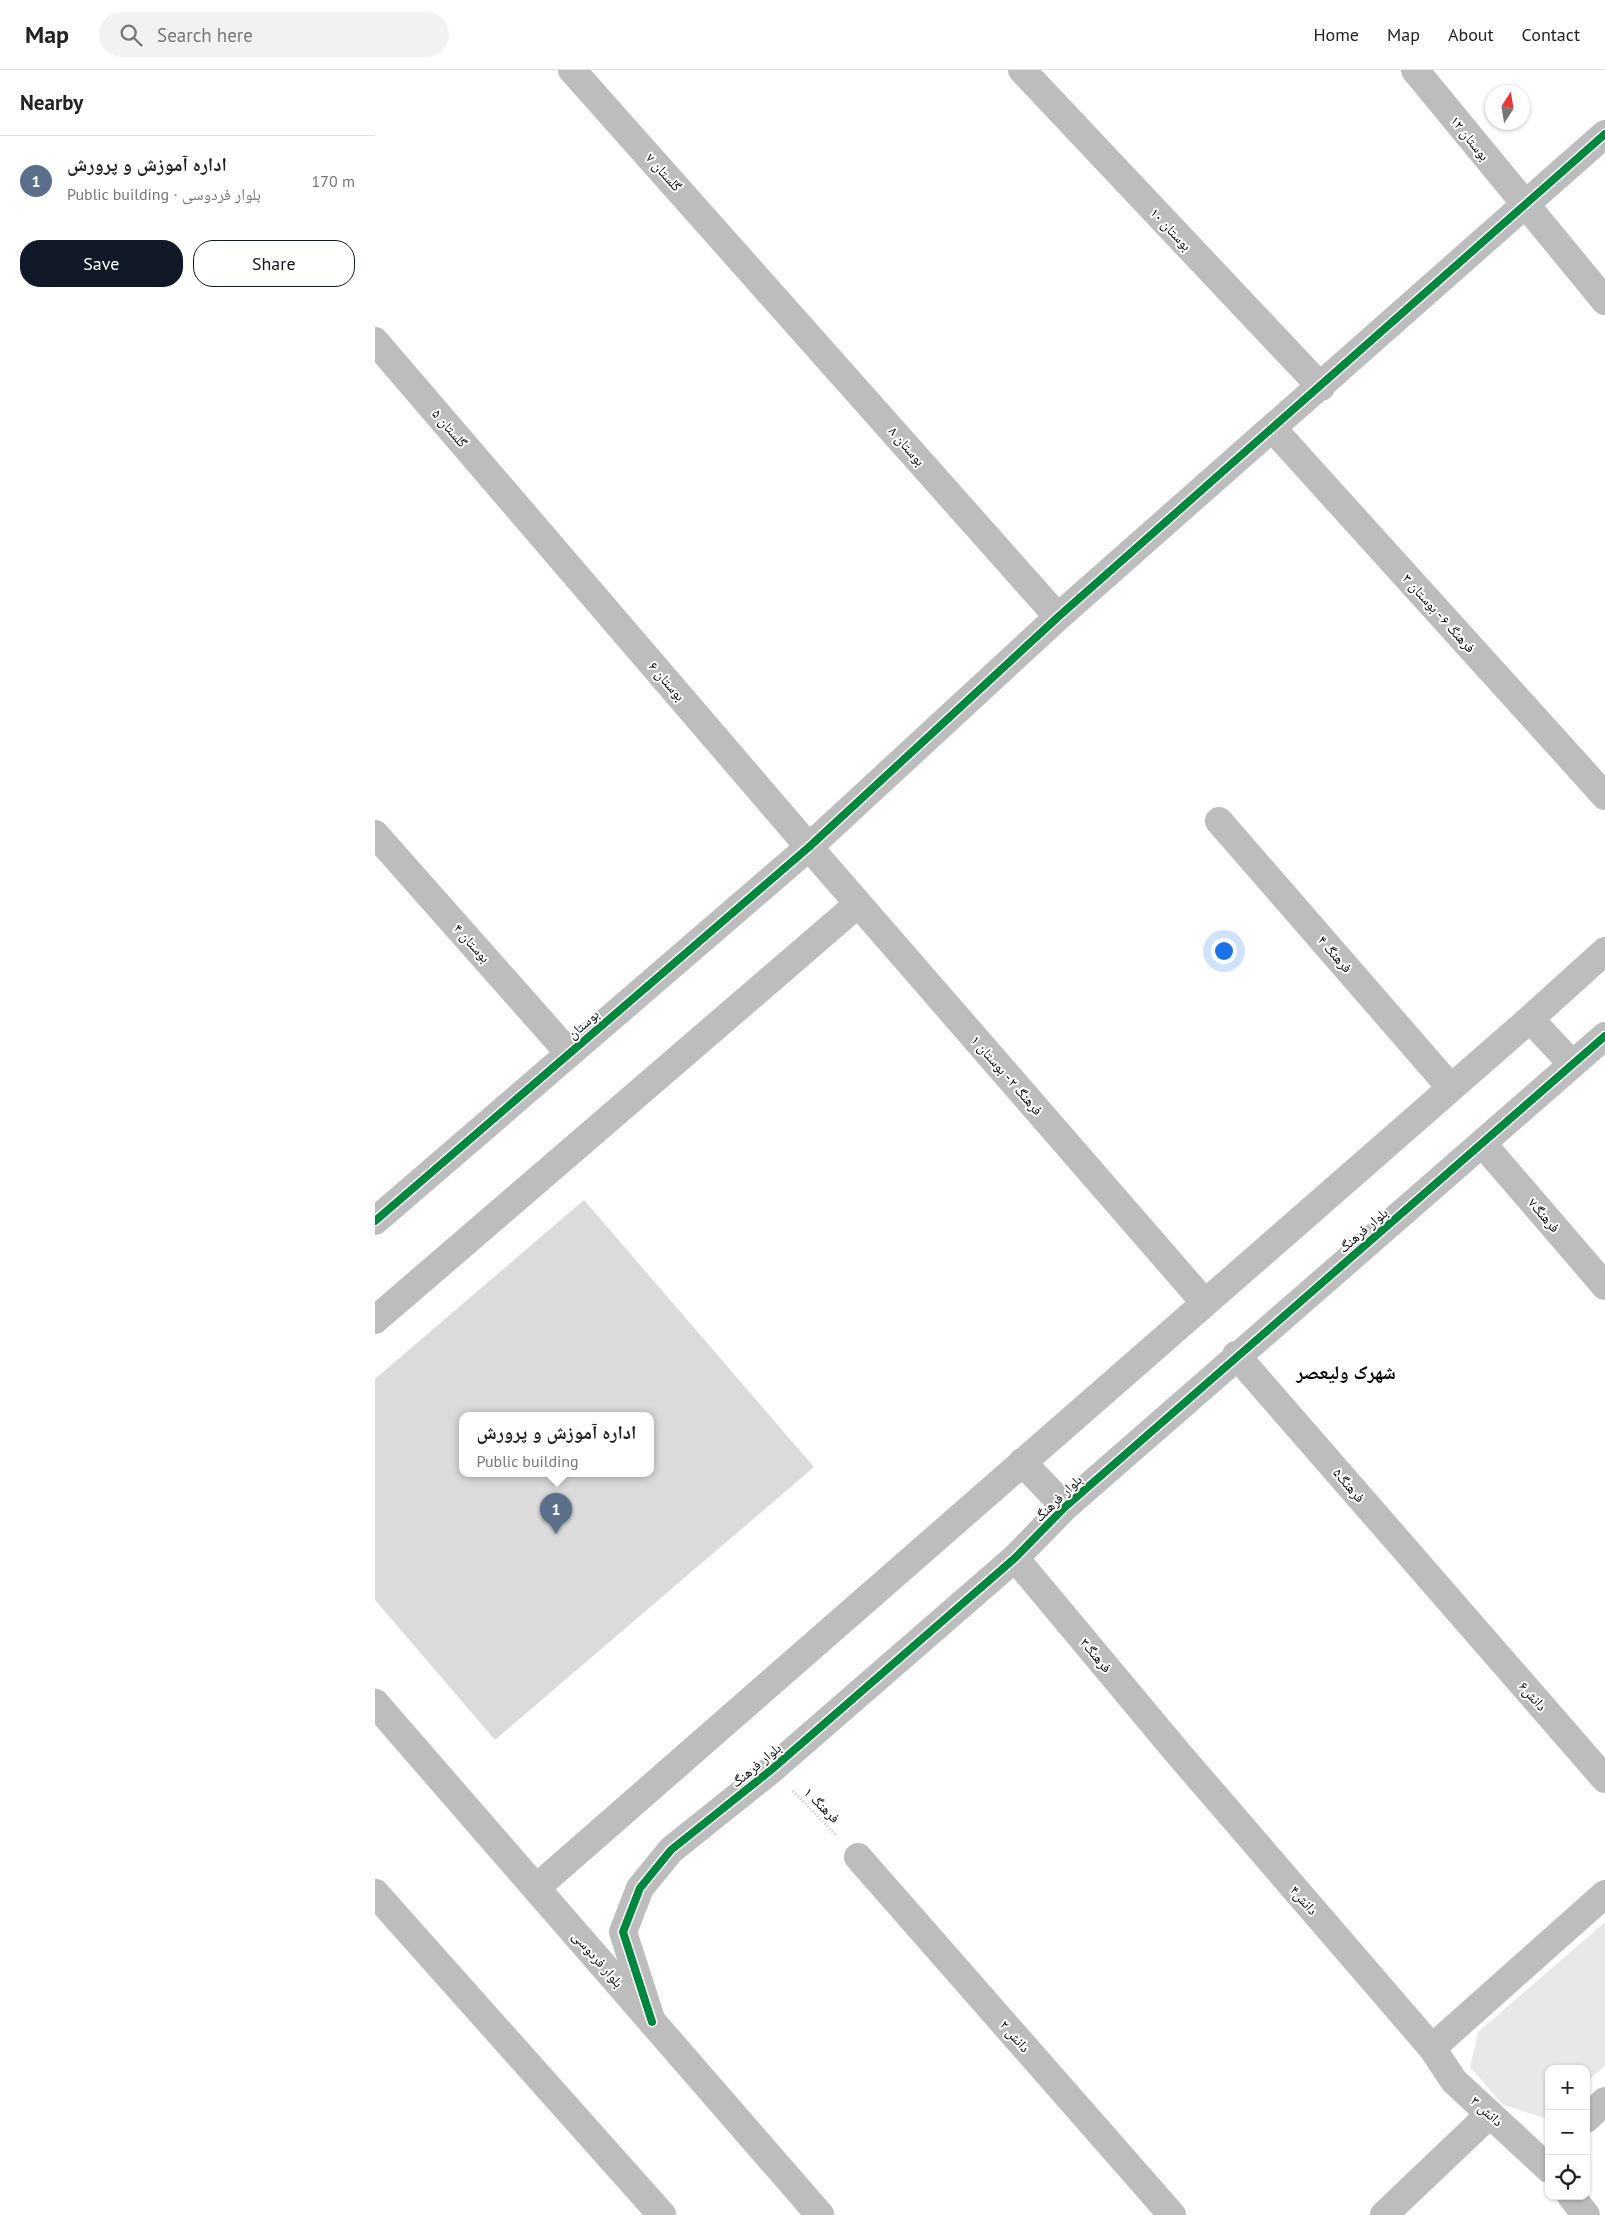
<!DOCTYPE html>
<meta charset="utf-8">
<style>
:root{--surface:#fff;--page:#f2f2f2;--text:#222;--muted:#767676;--line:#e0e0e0;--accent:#111827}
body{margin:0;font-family:"PT Sans","Noto Naskh Arabic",sans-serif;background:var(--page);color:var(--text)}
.controls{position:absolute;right:15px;bottom:15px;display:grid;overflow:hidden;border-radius:10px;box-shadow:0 1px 4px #0004}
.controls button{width:45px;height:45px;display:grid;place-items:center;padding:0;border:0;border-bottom:1px solid var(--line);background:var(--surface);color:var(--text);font:25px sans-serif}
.compass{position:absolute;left:1110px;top:15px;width:45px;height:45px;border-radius:50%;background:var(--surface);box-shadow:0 1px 4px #0004;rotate:12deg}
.you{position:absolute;left:848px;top:880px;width:18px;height:18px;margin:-12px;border:4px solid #fff;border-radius:50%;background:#1a73e8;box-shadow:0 0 0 8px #1a73e833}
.badge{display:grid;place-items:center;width:32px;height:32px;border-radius:50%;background:var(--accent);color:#fff;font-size:16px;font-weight:700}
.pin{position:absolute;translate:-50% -41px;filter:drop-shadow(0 1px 2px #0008)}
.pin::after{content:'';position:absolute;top:26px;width:18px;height:15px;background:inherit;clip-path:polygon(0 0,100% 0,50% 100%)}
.popup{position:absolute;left:84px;top:1342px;width:195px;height:65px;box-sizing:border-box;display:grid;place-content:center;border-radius:10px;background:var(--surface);filter:drop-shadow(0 1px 4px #0005);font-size:16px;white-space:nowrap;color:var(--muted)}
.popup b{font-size:19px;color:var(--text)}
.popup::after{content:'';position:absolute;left:50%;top:100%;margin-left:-10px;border:10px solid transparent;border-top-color:var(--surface)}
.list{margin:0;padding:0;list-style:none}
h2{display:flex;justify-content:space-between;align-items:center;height:65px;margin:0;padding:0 20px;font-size:21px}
h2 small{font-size:16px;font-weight:400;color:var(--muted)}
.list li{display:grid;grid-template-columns:32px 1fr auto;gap:15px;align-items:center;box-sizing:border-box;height:90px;padding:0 20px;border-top:1px solid var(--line)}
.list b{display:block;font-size:19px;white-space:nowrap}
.list p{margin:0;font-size:16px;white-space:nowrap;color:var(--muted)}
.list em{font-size:16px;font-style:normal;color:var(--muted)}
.actions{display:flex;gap:10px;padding:15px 20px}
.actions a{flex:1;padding:11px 0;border:1px solid var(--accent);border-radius:20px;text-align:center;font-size:18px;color:var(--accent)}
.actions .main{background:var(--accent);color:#fff}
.icon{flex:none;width:28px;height:28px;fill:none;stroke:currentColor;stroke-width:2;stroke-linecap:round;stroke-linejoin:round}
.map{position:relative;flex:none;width:1230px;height:2145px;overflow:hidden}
header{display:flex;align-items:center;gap:30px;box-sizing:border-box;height:70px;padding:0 25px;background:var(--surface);border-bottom:1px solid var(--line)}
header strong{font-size:24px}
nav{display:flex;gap:28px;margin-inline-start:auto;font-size:18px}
.search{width:350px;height:45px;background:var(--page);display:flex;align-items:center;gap:12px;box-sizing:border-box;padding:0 18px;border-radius:28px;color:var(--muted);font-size:19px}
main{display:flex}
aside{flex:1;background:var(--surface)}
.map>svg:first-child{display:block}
.green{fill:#e8e8e8}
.building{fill:#dbdbdb;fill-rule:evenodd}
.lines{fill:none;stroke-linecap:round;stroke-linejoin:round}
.major-casing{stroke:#dbdbdb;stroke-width:29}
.path{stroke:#c2c2c2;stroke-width:3;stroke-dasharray:1 2.5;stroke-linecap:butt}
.minor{stroke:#bdbdbd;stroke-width:28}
.major{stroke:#bdbdbd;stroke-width:28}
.cycleway-casing{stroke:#fff;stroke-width:11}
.cycleway{stroke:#00873e;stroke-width:8}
.labels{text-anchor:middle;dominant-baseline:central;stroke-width:4;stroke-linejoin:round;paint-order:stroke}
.street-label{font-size:14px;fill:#000;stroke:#fff}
.district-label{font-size:19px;font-weight:bold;fill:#000;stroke:#fff}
</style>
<header>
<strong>Map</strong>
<div class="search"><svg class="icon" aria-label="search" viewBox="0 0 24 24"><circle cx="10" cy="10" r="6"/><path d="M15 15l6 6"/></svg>Search here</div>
<nav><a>Home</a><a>Map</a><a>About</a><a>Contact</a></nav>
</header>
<main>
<aside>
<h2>Nearby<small></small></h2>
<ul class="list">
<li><span class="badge" style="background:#5c6f8a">1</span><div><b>اداره آموزش و پرورش</b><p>Public building · بلوار فردوسی</p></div><em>170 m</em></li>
</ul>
<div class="actions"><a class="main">Save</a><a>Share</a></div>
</aside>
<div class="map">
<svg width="1230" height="2145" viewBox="0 0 1230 2145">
<rect width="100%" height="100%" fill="#fff"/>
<!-- green -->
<path class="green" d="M1230,1852V1996L1211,2012V1999H1174V2045L1170,2048L1128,2035L1095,1997L1103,1962Z"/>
<!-- building -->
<path class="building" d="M209,1130L439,1397L120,1670L0,1530V1309ZM87,1345H275V1403H87Z"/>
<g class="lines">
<!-- major casing -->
<g class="major-casing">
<path id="major" d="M0,1633L445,2145
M0,1823L287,2145"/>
</g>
<!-- path -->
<path class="path" d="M418,1721L461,1765"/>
<!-- minor -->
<path class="minor" d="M197,0L683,547
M647,0L946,317
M1040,0L1230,231
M0,271L434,777L830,1233
M898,359L1230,726
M844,751L1076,1018
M0,764L194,983
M1155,949L1197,994
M1107,1073L1230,1216
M0,1151L434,777L683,547L1230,64
M0,1250L483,834
M861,1285L1230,1709
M647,1392L690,1437
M640,1488L802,1682L1057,1978L1079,2011L1174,2099
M483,1787L797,2145
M161,1818L1155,949L1230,881
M277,1952L248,1862L265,1818L296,1780L396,1700L640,1488L690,1437L1230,966
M1057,1978L1230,1824
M1211,2049L1230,2031
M1196,2126L1211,2145
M1009,2145L1115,2044"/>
<!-- major -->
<use href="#major" class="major"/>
<!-- cycleway casing -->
<g class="cycleway-casing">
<path id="cycleway" d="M0,1151L434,777L683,547L1230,64
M277,1952L248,1862L265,1818L296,1780L396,1700L640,1488L690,1437L1230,966"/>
</g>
<!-- cycleway -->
<use href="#cycleway" class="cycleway"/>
</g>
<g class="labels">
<!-- street labels -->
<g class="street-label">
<text transform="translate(1095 68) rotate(51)">بوستان ۱۲</text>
<text transform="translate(289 102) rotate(48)">گلستان ۷</text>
<text transform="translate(796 159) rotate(47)">بوستان ۱۰</text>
<text transform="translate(75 358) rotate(49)">گلستان ۵</text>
<text transform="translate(532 376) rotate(49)">بوستان ۸</text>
<text transform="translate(1064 543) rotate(48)">فرهنگ ۶ - بوستان ۳</text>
<text transform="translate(292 611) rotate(49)">بوستان ۶</text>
<text transform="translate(97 873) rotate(48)">بوستان ۴</text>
<text transform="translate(960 884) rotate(49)">فرهنگ ۴</text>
<text transform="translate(208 954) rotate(-41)">بوستان</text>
<text transform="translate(632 1005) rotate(49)">فرهنگ ۲ - بوستان ۱</text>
<text transform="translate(1169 1145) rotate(49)">فرهنگ۷</text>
<text transform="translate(988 1160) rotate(-41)">بلوار فرهنگ</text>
<text transform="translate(974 1415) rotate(49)">فرهنگ۵</text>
<text transform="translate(683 1428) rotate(-44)">بلوار فرهنگ</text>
<text transform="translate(721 1585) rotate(50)">فرهنگ۳</text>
<text transform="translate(1158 1626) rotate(49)">دانش۶</text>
<text transform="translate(381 1695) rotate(-40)">بلوار فرهنگ</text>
<text transform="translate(447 1735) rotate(45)">فرهنگ ۱</text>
<text transform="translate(929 1830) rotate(49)">دانش۴</text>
<text transform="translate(223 1889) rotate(49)">بلوار فردوسی</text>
<text transform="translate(640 1966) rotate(49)">دانش ۲</text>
<text transform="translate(1112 2041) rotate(42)">دانش ۳</text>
</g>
<!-- district labels -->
<g class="district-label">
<text x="971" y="1302">شهرک ولیعصر</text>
</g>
</g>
</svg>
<div class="controls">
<button>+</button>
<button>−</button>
<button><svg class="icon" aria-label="locate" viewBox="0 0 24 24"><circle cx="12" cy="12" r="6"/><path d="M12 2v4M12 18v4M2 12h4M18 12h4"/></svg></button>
</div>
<svg class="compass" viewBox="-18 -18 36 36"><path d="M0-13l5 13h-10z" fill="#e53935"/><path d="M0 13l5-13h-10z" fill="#767676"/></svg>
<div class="you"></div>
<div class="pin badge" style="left:181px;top:1464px;background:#5c6f8a">1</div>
<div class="popup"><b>اداره آموزش و پرورش</b>Public building</div>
</div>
</main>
